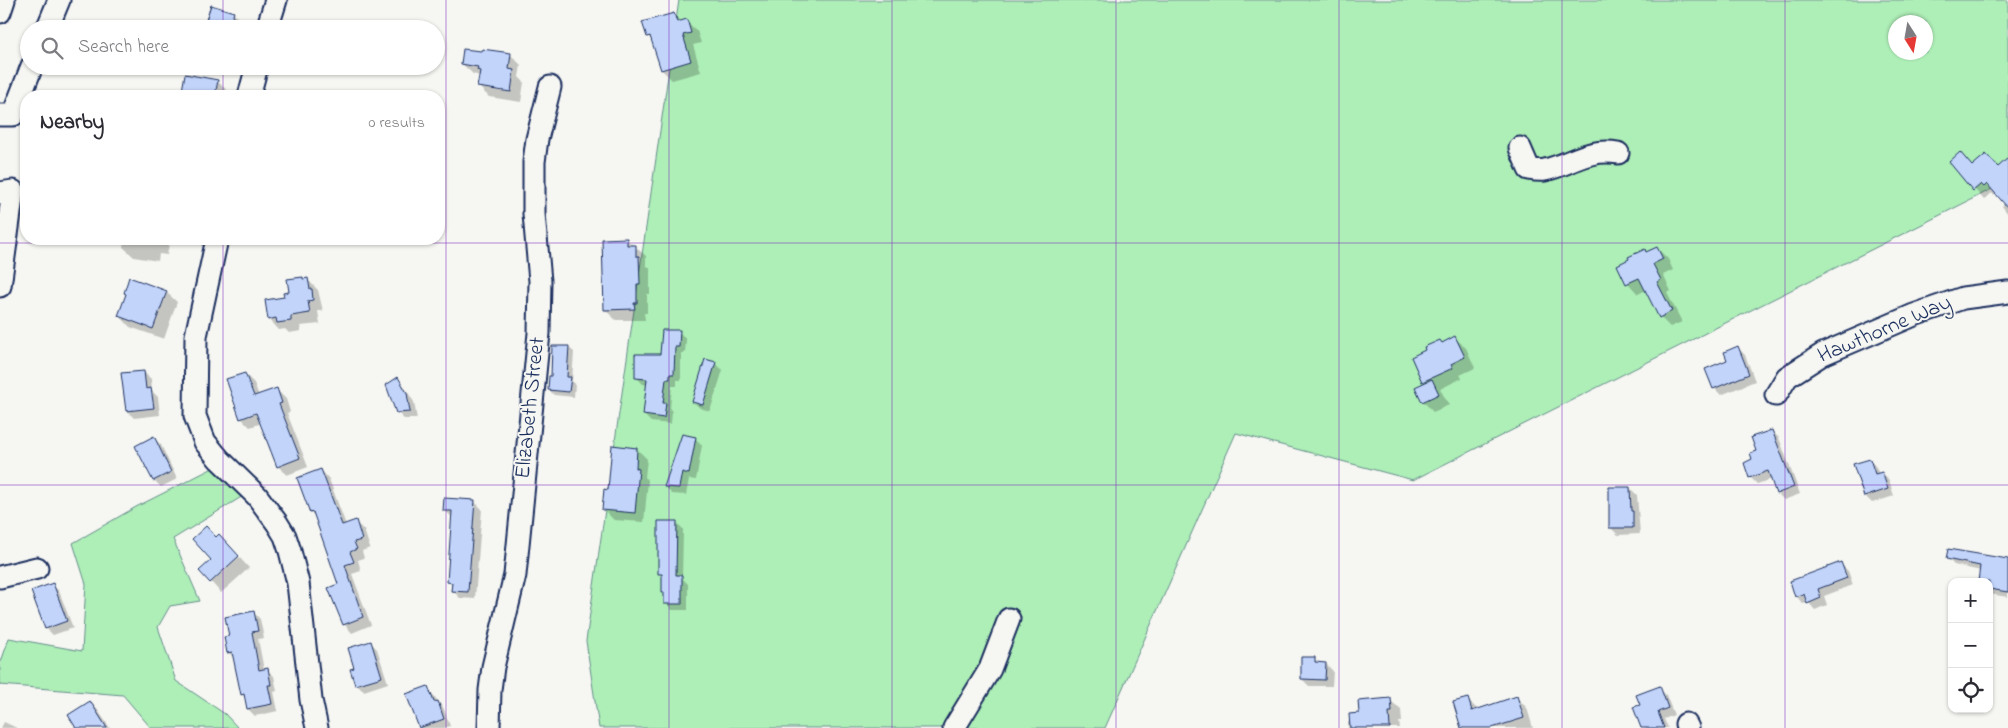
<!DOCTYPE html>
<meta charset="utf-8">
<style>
:root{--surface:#fff;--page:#f2f2f3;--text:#2b2b33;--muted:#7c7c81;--line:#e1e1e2}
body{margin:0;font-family:"Indie Flower",sans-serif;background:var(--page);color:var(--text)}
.controls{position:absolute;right:15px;bottom:15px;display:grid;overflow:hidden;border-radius:10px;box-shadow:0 1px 4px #0004}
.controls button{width:45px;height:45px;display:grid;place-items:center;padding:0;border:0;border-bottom:1px solid var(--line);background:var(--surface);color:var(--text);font:25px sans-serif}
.compass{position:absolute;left:1888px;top:15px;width:45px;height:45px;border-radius:50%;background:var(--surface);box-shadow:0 1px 4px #0004;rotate:169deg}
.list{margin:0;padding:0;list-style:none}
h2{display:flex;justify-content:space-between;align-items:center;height:65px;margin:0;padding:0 20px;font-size:21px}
h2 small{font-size:16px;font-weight:400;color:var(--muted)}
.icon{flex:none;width:28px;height:28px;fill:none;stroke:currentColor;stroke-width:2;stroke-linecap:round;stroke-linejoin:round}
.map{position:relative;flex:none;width:2008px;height:728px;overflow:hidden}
.search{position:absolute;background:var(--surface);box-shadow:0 1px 4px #0004;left:20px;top:20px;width:425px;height:55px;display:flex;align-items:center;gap:12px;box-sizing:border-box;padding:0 18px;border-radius:28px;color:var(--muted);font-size:19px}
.panel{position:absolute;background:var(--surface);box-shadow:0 1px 4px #0004;left:20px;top:90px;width:425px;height:155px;border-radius:20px}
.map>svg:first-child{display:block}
.green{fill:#aeeeb7;stroke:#648e8a;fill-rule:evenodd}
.shadow{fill:#0003}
.building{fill:#c2d4fa;stroke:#1b2f5e}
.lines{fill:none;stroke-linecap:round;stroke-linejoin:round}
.minor-casing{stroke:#1b2f5e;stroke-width:25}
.minor{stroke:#f6f6f2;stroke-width:21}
.grid{fill:none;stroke:#7b2cbf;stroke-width:1;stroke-opacity:0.55}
.labels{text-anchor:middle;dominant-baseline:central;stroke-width:4;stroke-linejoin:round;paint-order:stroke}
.street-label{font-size:22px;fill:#1b2f5e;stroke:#f6f6f2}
</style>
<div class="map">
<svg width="2008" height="728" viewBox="0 0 2008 728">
<rect width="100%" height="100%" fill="#f6f6f2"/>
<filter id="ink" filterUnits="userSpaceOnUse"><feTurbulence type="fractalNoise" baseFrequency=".02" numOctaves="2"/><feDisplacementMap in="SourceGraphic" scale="10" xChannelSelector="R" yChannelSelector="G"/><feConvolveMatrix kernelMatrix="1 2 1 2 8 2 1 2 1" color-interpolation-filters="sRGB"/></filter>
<g filter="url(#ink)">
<!-- green -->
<path class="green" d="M679,0H2008V181L1413,480L1236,433L1105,728H599L586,641ZM1896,22H1926V52H1896Z
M215,467L243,496L173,539L200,601L170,606L158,627L176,681L225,714L238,728H151L123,695L0,685V665L9,638L82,651L86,584L73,543L136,507Z"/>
<!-- shadow -->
<path class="shadow" d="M233,13L240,20L238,29H204Z
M674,14L682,22L686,21L697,31L701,43L693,45L701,72L672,80L662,70L653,41L648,36Z
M510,54L521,65L519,77L524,82L521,102L489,97L479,87L480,76L473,74L462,64Z
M217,81L228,91L227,96L183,95Z
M2008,160V214L2002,206L2006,203L1997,193L1994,196L1992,193L1984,200L1951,162L1973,167L1998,168Z
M124,239H170L167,255L159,254L158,261L134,257L123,247Z
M627,240L646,256V265L650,268V294H647V313H644L645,320H616L605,310Z
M1657,248L1668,259L1673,270L1663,275L1671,291L1667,293L1682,322L1670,327L1660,317L1646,290L1638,294L1628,283L1644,250L1648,253Z
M302,278L308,280L318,290L323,311H318L320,324L300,326L301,331L289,333L285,329L279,330L269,319Z
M166,292L177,302L164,339L130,327L120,316L127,295L125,293Z
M679,332L686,339L685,353H681V380H677V386H672L670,409L672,411L671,424L651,422L644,415L647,385L643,384L636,377L662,355Z
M1455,338L1466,348L1475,368L1460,375L1462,378L1440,389L1449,405L1433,412L1423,401L1426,384L1423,381L1427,351L1440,341L1443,344Z
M568,347L574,352L572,381L575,384L574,397L554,395L549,390L552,377Z
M1738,348L1745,355L1755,381L1721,395L1714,388Z
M706,361L716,364L723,370L710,411L700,408L693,402Z
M144,372L151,379L152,391L158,397L160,415L134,418L127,411Z
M245,374L254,383L259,396L277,390L286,399L290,412L287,413L308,467L287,475L278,466L262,423L250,427L241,418Z
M397,379L404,386L414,402L417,419H404L397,412Z
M1772,431L1779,438L1800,494L1784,500L1777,493L1772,479L1757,484L1750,477L1754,460Z
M154,438L161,445L177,479L161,487L154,480Z
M695,438L702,445L696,480L689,479L686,495L672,494L665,487Z
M637,449L647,459L645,477L648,480L644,522L614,520L604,510L609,491Z
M1870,460L1876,467L1879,474L1882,473L1889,480L1894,496L1872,503L1865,496Z
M321,470L329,479L346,525L355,522L364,530L370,548L362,551L364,558L358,560L361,571L352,574L371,625L352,633L344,624L339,585L316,517L311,513Z
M1630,488L1637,495L1640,534L1618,535L1611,528Z
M475,502L482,509L475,599L460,598L453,591V586L449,582L452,517L444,510Z
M676,522L683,529L682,578L688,584V610H672L666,603L664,578L660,574Z
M216,538L229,546L249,568L221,593L211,582Z
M1947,558L2008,560V597L1989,594V582L1981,571L1954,565Z
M1841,564L1848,571L1853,585L1824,596L1827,605L1815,610L1808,602L1803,604L1797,597L1791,582Z
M52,585L59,591L73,628L53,635L46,628Z
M253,612L260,619L264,638L258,639L264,670H267L274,676L277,691L274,692L278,711L255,716L248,709L246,698L242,694L235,659L228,652L230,637Z
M370,642L377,649L388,683L364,691L357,684L356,669Z
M1314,659L1320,664H1326L1333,671L1332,686H1309L1302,679Z
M427,687L444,709L450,726L444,728H420Z
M1659,688L1666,695L1674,715L1664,719L1668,728H1643L1641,705Z
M1517,698L1527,708L1533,728H1462L1467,699L1478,710Z
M1390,700L1401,710L1402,722H1399L1400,728H1348V722Z
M90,702L97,709L110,728H77Z
M4,722L17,728H1Z"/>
<!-- building -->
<path class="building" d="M211,5L234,12L229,29H203Z
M674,13L677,22L687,19L691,33L683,35L691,61L661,70L650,36L647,37L642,22Z
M463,49L481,51L482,49L511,53L509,69L514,70L511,92L477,87L480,71L477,70L478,67L461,64Z
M185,74L218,80L215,96H181Z
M1960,152L1972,166L1986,154L1998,167L2008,158V208L1987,184L1984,187L1981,184L1973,191L1949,162Z
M627,238V245H636V256H639L640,284H637V303H634L635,309L604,310L602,239Z
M1657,247L1663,259L1653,264L1661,280L1657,282L1672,311L1659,318L1639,278L1626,284L1617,265L1629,259L1628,257L1645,249L1646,252Z
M129,277L167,291L153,329L118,316L126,294L124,293Z
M303,277V279L308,278L310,289H312L313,300L308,301L310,313L291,316V321L277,323L276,318L268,320L265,300L284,297L283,293L289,292L287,279Z
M662,330H680L679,347H675L674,374H670V379H666L663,403H666L664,418L643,415L647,379L635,378V354H660Z
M1455,336L1465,357L1451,364L1453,368L1422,382L1411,357L1425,350L1424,347L1440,340L1442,343Z
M552,346H569L567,377H571L569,392L548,390L549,376H551Z
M1738,346L1749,374L1713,389L1705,369L1727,360L1724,352Z
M705,359L716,362L703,405L692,402Z
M144,371L146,389L151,388L154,408L126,411L121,373Z
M245,373L254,396L277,388L282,403L279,404L300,458L277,467L256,413L240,419L226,379Z
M398,377L407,393L410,412L396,413L386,385Z
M1432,379L1439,394L1422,402L1415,387Z
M1772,430L1794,487L1776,494L1768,471L1749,478L1744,463L1752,459L1750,453L1756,451L1751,437Z
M682,434L696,437L689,474L682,472L679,488L664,487Z
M154,436L171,472L153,481L135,446Z
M612,445L637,448L636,468L639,469L635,513L602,510L604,489L608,490Z
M1870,459L1875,474L1882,472L1888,489L1864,497L1853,464Z
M321,469L342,525L356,520L362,540L354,542L357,549L350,552L354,562L345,565L363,617L343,625L328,588L338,584L313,512L310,513L297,478Z
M1609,487H1630L1631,511H1633V528H1609Z
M444,498L475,500L468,592L451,591L452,583L447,582L452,511H443Z
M658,521H677L676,575H682V604H664V592H662V574H658Z
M206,526L216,537L219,534L239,556L210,583L199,571L211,560L192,539Z
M1948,549L2008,559V592L1989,589V582H1978L1980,566L1946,559Z
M1841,562L1847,578L1818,589L1821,598L1807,604L1804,594L1795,597L1790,581Z
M53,583L67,621L45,629L31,591Z
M254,611L258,631L252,632L259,670L268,668L271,685H268L272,704L247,709L244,694L241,695L232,652L227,653L224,637L229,636L225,617Z
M371,641L382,677L355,685L350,669L354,668L348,648Z
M1301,657H1315V662L1326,663L1325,680L1301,679Z
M428,686L434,702L438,701L444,719L419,728L406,694Z
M1660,686L1668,708L1658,712L1664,728H1641L1633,707L1640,705L1636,695Z
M1517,696L1524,718L1492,728H1461L1453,702L1468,698L1472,711Z
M1391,698L1392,712H1389L1390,728H1350L1349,714L1359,713L1358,701Z
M90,701L107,728H76L68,715Z"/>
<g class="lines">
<!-- minor casing -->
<g class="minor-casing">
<path id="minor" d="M0,12L4,0
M47,29L59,0
M267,29L276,0
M249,96L257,66
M0,115H13L32,66
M1520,148L1529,169C1534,170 1540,171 1545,170C1572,164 1587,148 1618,153
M0,193L13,191L0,286
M217,239L196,336L195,416L205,442L219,459L257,496L277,523L285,536L290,551L298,583L311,700L317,728
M1776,395L1787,377L1823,354L1914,315L1963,298L2008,292
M0,577L37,568
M1686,724L1688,728
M489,728L490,690L493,667L515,575L539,333L540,281L534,214V162L537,139L550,87
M954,728L990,669L1009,619"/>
</g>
<!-- minor -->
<use href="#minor" class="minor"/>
</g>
</g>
<!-- grid -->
<path class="grid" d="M223,0V29M446,0V728M669,0V728M892,0V728M1116,0V728M1339,0V728M1562,0V728M1785,0V728M223,66V96M223,239V728M0,243H2008M0,485H2008"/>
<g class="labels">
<!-- street labels -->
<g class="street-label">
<text transform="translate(1885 330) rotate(-23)">Hawthorne Way</text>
<text transform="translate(531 408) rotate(-84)">Elizabeth Street</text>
</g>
</g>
</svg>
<div class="controls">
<button>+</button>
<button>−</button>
<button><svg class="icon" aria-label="locate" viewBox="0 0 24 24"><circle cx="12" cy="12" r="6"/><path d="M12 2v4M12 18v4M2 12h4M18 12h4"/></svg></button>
</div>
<svg class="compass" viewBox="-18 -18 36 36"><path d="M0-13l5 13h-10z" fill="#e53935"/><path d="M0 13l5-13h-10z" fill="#7c7c81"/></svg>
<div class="search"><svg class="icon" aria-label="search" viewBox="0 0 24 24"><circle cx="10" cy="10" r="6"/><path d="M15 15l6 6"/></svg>Search here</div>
<section class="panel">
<h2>Nearby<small>0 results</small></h2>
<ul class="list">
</ul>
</section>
</div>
